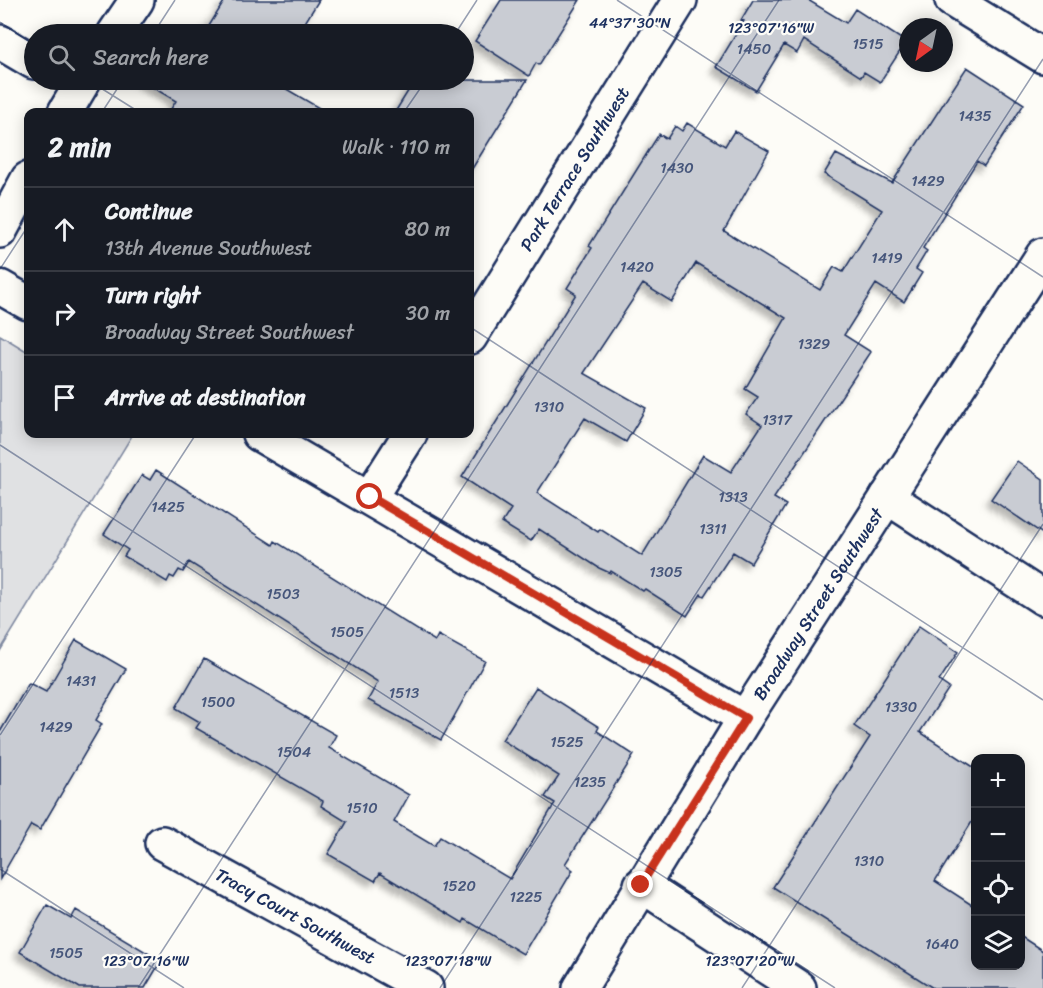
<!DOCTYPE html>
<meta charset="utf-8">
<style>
:root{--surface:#171b24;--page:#242831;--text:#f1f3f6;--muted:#9ea1a6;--line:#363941}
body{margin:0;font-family:Sriracha,sans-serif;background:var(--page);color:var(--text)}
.controls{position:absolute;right:18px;bottom:18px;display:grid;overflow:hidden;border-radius:12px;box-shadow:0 3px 15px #0003}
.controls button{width:54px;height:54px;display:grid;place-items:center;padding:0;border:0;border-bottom:2px solid var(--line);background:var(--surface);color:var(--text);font:30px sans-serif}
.compass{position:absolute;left:899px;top:18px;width:54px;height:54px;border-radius:50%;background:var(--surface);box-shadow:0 3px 15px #0003;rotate:213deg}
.stop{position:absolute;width:18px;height:18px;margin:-14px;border:4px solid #c8321e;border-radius:50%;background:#fff}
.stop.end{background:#c8321e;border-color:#fff;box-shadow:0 2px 6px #0008}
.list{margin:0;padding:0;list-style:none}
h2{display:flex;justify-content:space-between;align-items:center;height:78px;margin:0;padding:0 24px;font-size:26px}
h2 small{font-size:20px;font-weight:400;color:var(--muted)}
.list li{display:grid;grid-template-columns:39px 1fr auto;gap:18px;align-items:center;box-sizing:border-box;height:84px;padding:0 24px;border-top:2px solid var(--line)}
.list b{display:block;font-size:22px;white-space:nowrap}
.list p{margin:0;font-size:20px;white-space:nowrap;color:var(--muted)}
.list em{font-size:20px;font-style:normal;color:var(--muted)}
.icon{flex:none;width:33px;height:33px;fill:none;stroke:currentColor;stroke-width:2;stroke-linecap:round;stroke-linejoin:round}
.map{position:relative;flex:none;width:1043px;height:988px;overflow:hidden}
.search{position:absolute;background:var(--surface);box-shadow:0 3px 15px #0003;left:24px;top:24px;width:450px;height:66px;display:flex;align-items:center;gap:15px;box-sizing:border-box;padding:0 21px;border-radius:33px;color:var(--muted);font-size:22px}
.panel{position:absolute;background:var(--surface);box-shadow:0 3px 15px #0003;left:24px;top:108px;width:450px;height:330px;border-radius:12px}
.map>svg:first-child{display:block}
.green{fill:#e0e1e3;stroke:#7e88a0;stroke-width:1.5}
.building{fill:#c9ccd3;stroke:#1b2f5e;stroke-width:1.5;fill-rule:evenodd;filter:url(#shadow)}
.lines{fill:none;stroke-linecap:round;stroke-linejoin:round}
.minor-casing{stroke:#1b2f5e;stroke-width:38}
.minor{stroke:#fdfcf7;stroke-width:33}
.route{stroke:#c8321e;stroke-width:8}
.ticks{fill:none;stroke:#1b2f5e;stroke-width:1.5;stroke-opacity:0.45}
.labels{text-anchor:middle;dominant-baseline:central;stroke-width:4.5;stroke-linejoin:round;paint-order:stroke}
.number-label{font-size:15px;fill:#46567b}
.street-label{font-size:18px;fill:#1b2f5e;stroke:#fdfcf7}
.ticks-label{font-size:15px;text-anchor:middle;fill:#1b2f5e;stroke:#fdfcf7;stroke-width:4.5;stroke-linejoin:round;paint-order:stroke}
</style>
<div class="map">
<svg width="1043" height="988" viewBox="0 0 1043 988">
<defs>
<filter id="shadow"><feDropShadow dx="-5.5" dy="5.5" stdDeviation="3" flood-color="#0004"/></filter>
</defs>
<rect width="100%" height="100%" fill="#fdfcf7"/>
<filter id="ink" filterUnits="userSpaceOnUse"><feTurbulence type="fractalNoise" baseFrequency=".0167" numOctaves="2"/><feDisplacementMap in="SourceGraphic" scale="12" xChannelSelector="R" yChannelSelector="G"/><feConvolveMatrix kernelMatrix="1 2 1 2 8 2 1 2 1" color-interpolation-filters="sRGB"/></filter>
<g filter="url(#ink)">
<!-- green -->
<path class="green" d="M0,335L28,352V434H133L0,651Z"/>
<!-- building -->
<path class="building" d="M225,0H319L298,34H204Z
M501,0H580L539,65L536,63L529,76L475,41Z
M753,0H808L846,23L855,9L906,42L880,82L864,72L861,77L804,40L797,53L784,45L756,91L716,67L744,21L741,20Z
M967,67L1024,104L984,166L977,161L923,248L927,251L916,269L922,273L904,302L876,284L844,335L871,352L774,498L786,505L751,563L733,552L704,596L701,594L687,616L645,589L643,591L611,571L610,573L599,568L539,529L531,541L502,523L511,509L462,477L576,294L567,288L592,248L589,246L659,134L667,139L675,126L682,131L687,123L725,146L734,131L769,151L724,231L820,290L834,267L843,272L882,210L824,174L836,154L892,183ZM696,263L786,318L745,389L758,397L746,414L762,425L731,472L703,455L642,556L600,529L598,532L537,493L585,418L626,442L646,408L584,373L643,284L672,302Z
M140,80H271L326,112H169L176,101Z
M415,80H527L470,172V112H395Z
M1017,461L1043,479V534L991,499Z
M156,470L273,545L275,541L435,641L438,635L485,661L441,740L368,700L378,682L189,562L183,572L179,570L174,578L170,576L167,582L124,556L128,550L104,534L142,475L150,480Z
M919,626L958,652L939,681L949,688L920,732L975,768V817L935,881L975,907V966H1020V936L1043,951V988H933L773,887L870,737L854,726Z
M76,640L126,669L96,720L102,724L40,830L31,825L0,879V732L29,683L46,692Z
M204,659L336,735L329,748L409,795L394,822L434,846L440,837L510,879L555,803L545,797L559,776L502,740L536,687L599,727L597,731L634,755L565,864L573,870L523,954L465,919L463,923L380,873L375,881L328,854L347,822L321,806L323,801L196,728L200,722L176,708Z
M47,905L71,919L76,910L161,961L145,988H80L20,952Z"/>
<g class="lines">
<!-- minor casing -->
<g class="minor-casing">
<g id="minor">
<path d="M952,0L1043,56"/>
<path d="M114,34L137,0"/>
<path d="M0,42L34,62"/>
<path d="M65,112L84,80"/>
<path d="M0,231L28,179"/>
<path d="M0,287L28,303"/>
<path id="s1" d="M470,337L680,0"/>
<path d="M259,434L745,718"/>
<path d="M370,497L410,434"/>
<path d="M887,497L1043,598"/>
<path id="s2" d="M162,843L426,988"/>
<path d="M641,885L799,988"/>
<path id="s3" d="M580,988L745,718L1043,255"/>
</g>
</g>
<!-- minor -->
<use href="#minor" class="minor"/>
</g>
</g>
<g class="lines" filter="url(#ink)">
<!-- route -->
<path class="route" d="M370,497L746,718L641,885"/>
</g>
<!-- ticks -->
<path class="ticks" d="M617,0L1043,277M0,22L34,45M153,34L175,0M455,34L477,0M88,80L139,112M102,112L123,80M404,112L426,80M0,269L28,226M470,327L1043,700M0,445L835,988M0,735L196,434M0,869L184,988M138,988L779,0M440,988L1043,59M742,988L1043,524"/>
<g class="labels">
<!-- number labels -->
<g class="number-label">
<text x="868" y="44">1515</text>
<text x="754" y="49">1450</text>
<text x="975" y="116">1435</text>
<text x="677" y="168">1430</text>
<text x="928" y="181">1429</text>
<text x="887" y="258">1419</text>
<text x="637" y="267">1420</text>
<text x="814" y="344">1329</text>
<text x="549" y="407">1310</text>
<text x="777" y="420">1317</text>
<text x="733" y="497">1313</text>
<text x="168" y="507">1425</text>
<text x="713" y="529">1311</text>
<text x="666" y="572">1305</text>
<text x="283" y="594">1503</text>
<text x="347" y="632">1505</text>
<text x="81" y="681">1431</text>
<text x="404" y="693">1513</text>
<text x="218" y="702">1500</text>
<text x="901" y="707">1330</text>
<text x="56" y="727">1429</text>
<text x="567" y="742">1525</text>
<text x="294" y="752">1504</text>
<text x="590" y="782">1235</text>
<text x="362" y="808">1510</text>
<text x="869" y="861">1310</text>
<text x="459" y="886">1520</text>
<text x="526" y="897">1225</text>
<text x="942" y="944">1640</text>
<text x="66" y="953">1505</text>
</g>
<!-- street labels -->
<g class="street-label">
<text stroke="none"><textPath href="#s1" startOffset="198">Park Terrace Southwest</textPath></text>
<text stroke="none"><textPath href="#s3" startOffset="452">Broadway Street Southwest</textPath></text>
<text stroke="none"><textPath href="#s2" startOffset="152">Tracy Court Southwest</textPath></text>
</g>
</g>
<g class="ticks-label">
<text x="630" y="28">44°37'30"N</text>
<text x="771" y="33">123°07'16"W</text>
<text x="146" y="966">123°07'16"W</text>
<text x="448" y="966">123°07'18"W</text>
<text x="750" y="966">123°07'20"W</text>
</g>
</svg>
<div class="controls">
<button>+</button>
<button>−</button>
<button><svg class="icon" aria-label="locate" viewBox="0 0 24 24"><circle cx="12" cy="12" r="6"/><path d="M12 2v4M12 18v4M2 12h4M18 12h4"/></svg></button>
<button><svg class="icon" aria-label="layers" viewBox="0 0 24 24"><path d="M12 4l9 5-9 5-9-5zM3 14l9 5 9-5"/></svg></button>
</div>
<svg class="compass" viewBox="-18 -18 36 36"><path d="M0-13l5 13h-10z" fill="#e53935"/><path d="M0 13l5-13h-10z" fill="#9ea1a6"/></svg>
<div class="stop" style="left:370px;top:497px"></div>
<div class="stop end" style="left:641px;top:885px"></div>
<div class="search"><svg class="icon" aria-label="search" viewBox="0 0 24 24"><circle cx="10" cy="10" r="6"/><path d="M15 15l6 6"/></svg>Search here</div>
<section class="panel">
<h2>2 min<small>Walk · 110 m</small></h2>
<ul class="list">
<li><svg class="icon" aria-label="ahead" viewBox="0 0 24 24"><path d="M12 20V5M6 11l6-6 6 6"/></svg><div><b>Continue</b><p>13th Avenue Southwest</p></div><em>80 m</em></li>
<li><svg class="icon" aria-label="right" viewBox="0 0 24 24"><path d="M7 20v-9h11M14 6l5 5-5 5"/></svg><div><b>Turn right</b><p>Broadway Street Southwest</p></div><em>30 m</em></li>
<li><svg class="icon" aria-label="arrive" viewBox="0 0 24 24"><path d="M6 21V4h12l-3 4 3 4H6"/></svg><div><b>Arrive at destination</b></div></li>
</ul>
</section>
</div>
